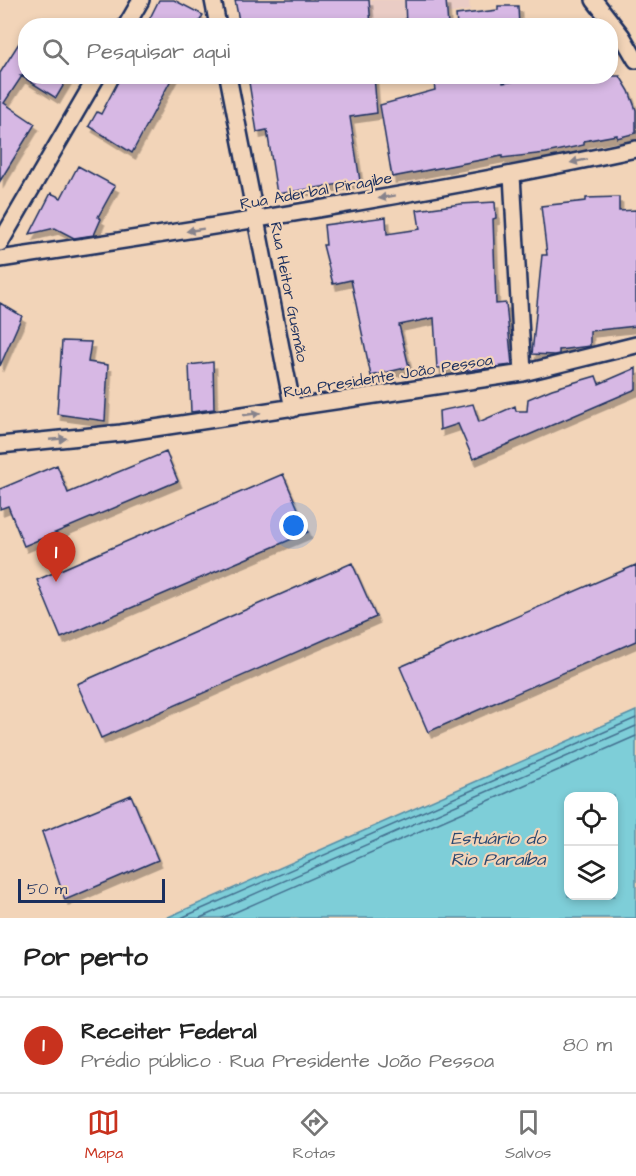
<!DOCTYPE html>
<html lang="pt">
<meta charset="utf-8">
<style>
:root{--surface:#fff;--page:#f2f2f2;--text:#222;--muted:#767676;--line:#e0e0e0;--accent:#c8321e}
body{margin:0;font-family:"Architects Daughter",sans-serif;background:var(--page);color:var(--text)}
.controls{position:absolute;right:18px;bottom:18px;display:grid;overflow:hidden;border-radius:12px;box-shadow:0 3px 9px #0003}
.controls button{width:54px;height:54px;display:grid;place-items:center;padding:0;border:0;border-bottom:2px solid var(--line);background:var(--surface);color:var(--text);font:30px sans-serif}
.scale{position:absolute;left:18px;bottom:15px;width:147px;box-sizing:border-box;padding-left:6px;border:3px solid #1b2f5e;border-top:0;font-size:16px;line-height:21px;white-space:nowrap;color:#1b2f5e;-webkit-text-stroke:4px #f2d4b8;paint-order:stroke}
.you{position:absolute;left:294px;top:526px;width:21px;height:21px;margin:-15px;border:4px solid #fff;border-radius:50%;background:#1a73e8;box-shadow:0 0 0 9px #1a73e833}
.badge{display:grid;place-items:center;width:39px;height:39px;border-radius:50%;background:var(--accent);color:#fff;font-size:20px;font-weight:700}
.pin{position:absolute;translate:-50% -50px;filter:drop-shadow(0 2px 3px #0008)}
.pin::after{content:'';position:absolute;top:32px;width:21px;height:18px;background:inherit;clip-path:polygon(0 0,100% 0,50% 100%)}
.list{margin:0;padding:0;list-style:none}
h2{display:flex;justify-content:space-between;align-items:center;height:78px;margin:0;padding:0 24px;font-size:26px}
h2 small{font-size:20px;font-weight:400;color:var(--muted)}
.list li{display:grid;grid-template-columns:39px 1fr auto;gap:18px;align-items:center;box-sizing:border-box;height:96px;padding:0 24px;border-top:2px solid var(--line)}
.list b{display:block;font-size:22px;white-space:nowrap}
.list p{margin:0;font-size:20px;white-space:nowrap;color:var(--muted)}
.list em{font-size:20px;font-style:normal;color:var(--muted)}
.icon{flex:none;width:33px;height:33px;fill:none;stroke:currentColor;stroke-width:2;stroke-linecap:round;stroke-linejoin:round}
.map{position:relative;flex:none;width:636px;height:918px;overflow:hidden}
.search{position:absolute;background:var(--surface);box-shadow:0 3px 9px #0003;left:18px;right:18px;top:18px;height:66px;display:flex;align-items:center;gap:15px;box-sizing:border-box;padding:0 21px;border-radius:24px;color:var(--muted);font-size:22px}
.sheet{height:174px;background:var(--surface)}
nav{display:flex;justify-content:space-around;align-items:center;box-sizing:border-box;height:84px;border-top:2px solid var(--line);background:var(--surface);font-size:16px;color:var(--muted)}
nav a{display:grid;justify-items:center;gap:3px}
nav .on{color:var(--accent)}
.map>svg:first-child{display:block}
.built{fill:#eaccc5}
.water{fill:#7eced8;stroke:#568ea7;stroke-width:1.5;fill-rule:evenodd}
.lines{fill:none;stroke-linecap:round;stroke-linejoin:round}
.shore{stroke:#436f8f;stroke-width:1.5}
.building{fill:#d7b8e4;stroke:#1b2f5e;stroke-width:1.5;filter:url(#shadow)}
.minor-casing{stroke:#1b2f5e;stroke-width:20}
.minor{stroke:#f2d4b8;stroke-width:15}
.oneway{fill:#86828b}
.labels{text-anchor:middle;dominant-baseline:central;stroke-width:4.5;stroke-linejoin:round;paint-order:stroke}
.street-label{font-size:16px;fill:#1b2f5e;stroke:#f2d4b8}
.water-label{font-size:18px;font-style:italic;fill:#2a4770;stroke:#f2d4b8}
</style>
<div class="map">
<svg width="636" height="918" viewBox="0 0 636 918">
<defs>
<filter id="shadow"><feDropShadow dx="3.5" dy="6" stdDeviation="0" flood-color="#0004"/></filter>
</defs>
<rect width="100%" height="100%" fill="#f2d4b8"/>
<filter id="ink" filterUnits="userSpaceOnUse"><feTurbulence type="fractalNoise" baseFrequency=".0167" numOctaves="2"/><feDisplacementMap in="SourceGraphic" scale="12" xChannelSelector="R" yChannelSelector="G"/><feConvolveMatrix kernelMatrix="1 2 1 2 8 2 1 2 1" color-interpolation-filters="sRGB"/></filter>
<g filter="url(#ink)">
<!-- built -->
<path class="built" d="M235,0H469L470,10L383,24V25L240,26Z"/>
<!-- water -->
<path class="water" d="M636,711V918H166ZM568,796H614V896H568Z"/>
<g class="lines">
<!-- shore -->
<path class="shore" d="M181,918L636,718
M200,918L636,726
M222,918L636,736"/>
</g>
<!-- building -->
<path class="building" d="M159,0H174L203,15L197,26H146Z
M235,0H369L371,26H240Z
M405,0H446L448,26H406Z
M498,6H518L519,26H457L456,15L498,10Z
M26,32V70L4,103L35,124L0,181V73Z
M21,76H69L56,98Z
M121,76H173L132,153L89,126L97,112L101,114Z
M248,76H374L377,113L350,117L360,181L277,194L267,130L257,132Z
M433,76H502L503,83L550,76H552L553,81L591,76H620L629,91L636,110V133L617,138V135L584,141V145L546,153L502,158V156L392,177L380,105L435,90Z
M78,166L115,186L98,217L101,219L94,235L74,238L55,228L30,234L51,193L61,198Z
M619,197V211L636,210V326L590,331V346L559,350V354L554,355L532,354L542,255H547L541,206L586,201V198Z
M495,202L496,218L493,219L496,304L506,303L512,365L462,371V367L437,368L434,318L399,325L409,367L371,376L351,280L333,284L323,245H326L324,225L386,217L387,234L420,229L417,210L461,204Z
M0,303L22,316L0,366Z
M62,341L91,342L88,362L108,365L105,421L57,414Z
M213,362L214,409L191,412L189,365Z
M636,368V389L473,459L458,424L440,430L439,411L473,404L479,422L515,406L516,411H527L528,399L552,389L596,376L599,384Z
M166,452L178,481L24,546L8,506L0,509V489L57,465L68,493Z
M283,474L308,532L61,638L37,580Z
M352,563L376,617L101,738L77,684Z
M636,565V641L428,732L400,667Z
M131,795L158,860L65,900L42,832Z"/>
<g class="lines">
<!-- minor casing -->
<g class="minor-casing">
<path id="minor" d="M213,0L218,26
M594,0L622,36L636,60
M126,26L141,0
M228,76L293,409
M512,175L523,373
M0,243L97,76
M0,259C213,227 425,194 636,149
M0,445L121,433L523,373L636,345"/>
</g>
<!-- minor -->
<use href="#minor" class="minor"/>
</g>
<!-- one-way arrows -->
<defs><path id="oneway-solid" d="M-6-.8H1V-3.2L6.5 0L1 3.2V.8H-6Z" transform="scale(1.5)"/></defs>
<g class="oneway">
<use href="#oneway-solid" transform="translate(579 161) rotate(168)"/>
<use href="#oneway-solid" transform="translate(387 197) rotate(170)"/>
<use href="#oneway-solid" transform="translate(195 230) rotate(171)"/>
<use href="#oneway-solid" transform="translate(252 414) rotate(-8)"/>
<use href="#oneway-solid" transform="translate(58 439) rotate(-5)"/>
</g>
</g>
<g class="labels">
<!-- street labels -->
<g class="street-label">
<text transform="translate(316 191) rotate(-10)">Rua Aderbal Piragibe</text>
<text transform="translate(289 292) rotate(79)">Rua Heitor Gusmão</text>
<text transform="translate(388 376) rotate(-9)">Rua Presidente João Pessoa</text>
</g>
<!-- water labels -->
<g class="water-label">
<text x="498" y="838">Estuário do<tspan x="498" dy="21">Rio Paraíba</tspan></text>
</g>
</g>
</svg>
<div class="controls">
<button><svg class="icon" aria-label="locate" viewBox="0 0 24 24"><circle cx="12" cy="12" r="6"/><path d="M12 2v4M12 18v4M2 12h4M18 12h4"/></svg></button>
<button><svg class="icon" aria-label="layers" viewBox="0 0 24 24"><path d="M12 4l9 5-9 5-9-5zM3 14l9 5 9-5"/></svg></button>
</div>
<div class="scale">50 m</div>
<div class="you"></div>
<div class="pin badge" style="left:56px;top:582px">1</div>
<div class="search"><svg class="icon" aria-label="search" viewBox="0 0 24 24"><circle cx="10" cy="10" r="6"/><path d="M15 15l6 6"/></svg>Pesquisar aqui</div>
</div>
<section class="sheet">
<h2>Por perto<small></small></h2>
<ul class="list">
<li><span class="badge">1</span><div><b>Receiter Federal</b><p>Prédio público · Rua Presidente João Pessoa</p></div><em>80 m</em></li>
</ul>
</section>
<nav>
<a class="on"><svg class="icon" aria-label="map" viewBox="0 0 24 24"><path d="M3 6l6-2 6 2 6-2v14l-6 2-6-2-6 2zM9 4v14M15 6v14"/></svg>Mapa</a>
<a><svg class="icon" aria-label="directions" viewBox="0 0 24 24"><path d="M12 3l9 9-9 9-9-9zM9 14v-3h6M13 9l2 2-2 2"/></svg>Rotas</a>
<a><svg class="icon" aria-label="saved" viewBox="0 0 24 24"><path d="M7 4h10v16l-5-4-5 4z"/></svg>Salvos</a>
</nav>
